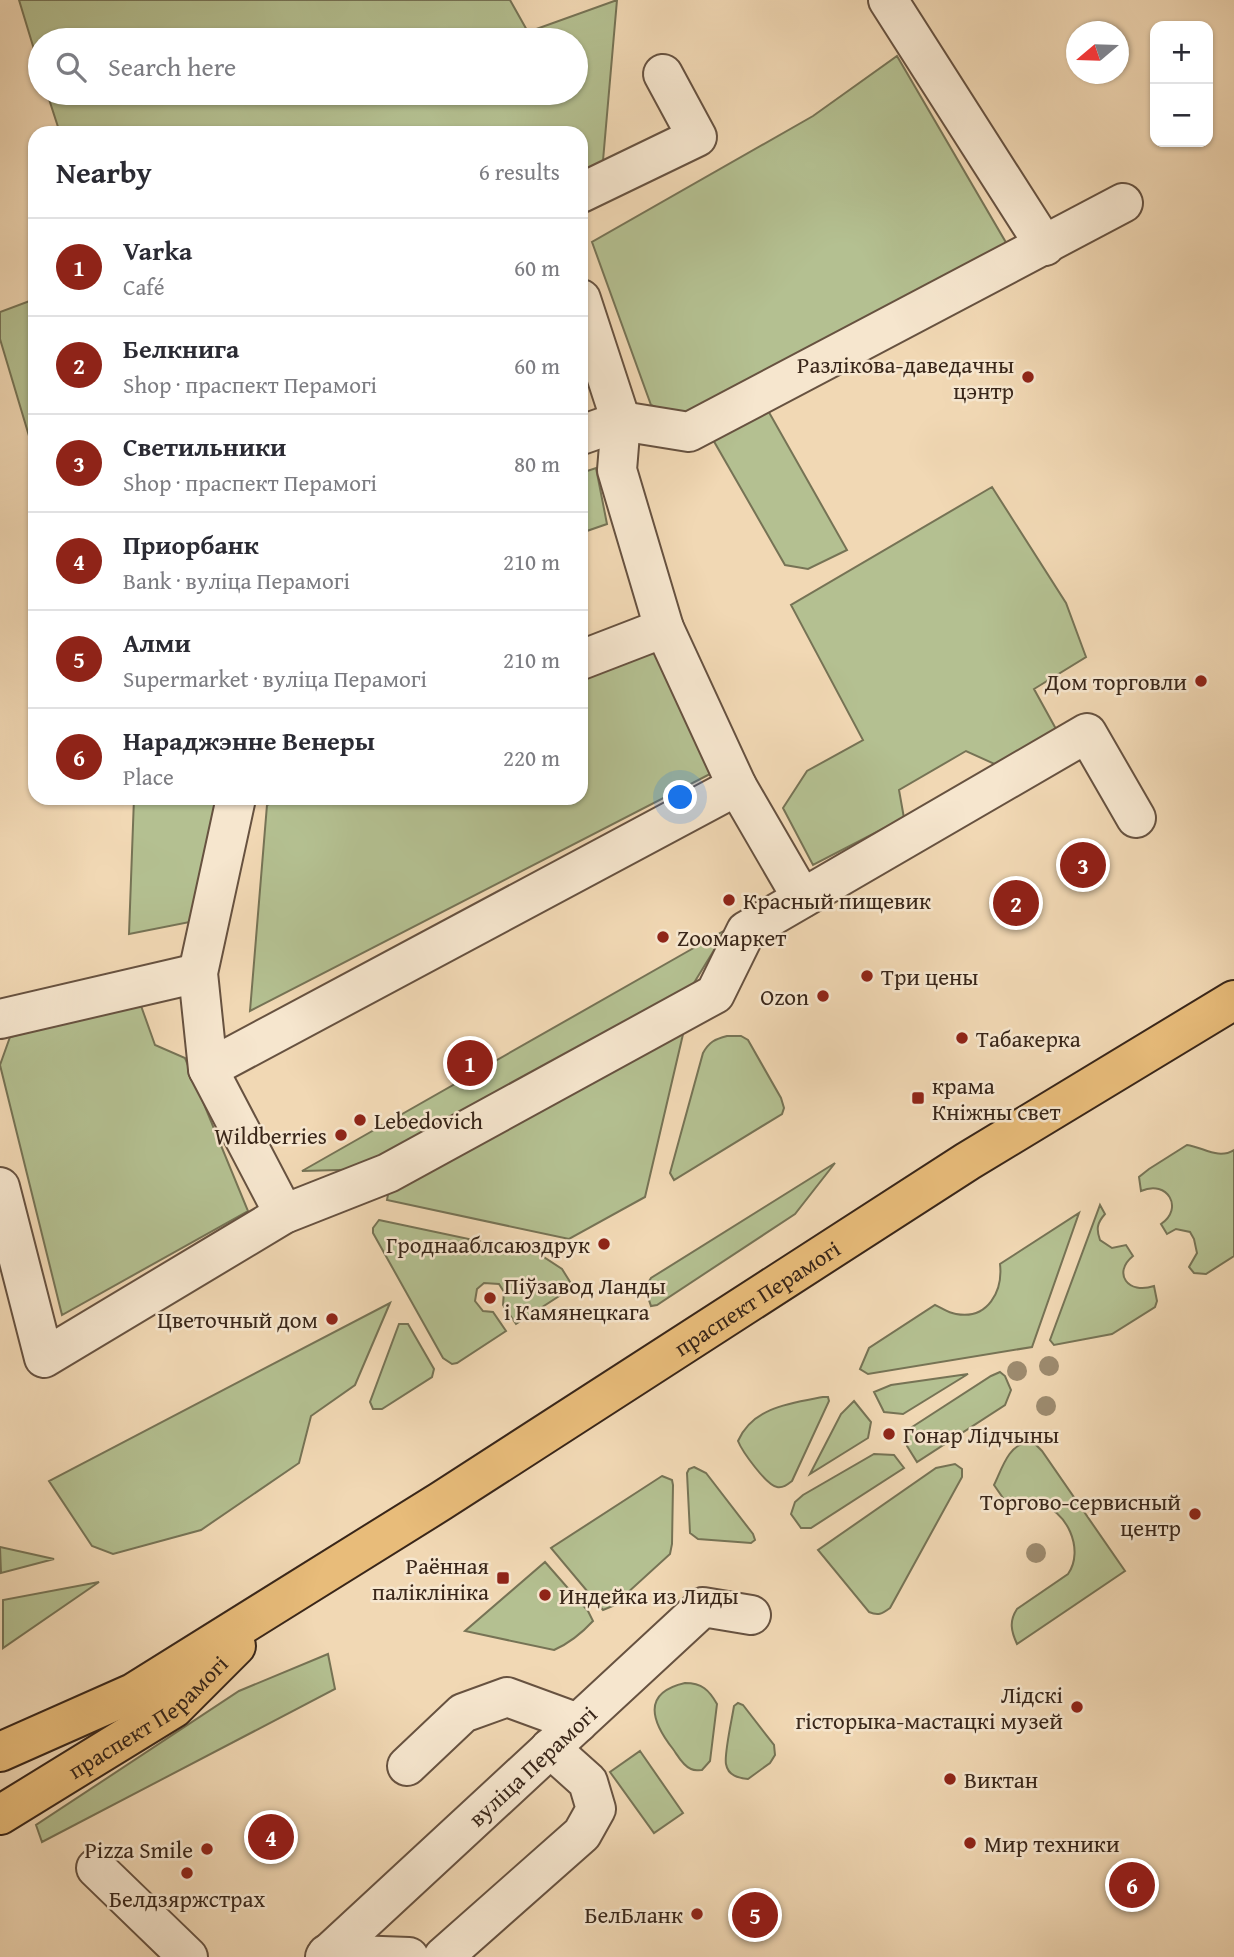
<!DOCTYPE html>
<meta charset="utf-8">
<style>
:root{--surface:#fff;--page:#f2f2f3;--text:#2b2b33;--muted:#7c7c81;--line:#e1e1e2;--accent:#8f2418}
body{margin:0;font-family:"Gentium Book Plus",serif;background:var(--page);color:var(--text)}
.controls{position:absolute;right:21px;top:21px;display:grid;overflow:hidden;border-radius:14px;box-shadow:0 2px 5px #0004}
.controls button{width:63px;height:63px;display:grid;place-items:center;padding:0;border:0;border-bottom:2px solid var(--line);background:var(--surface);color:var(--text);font:35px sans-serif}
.compass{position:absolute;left:1066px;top:21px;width:63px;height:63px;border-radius:50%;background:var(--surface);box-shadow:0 2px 5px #0004;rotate:251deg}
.you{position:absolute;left:681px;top:798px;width:24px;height:24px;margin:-18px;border:5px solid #fff;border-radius:50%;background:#1a73e8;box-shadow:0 0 0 10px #1a73e833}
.badge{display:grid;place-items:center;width:46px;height:46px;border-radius:50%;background:var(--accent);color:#fff;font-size:23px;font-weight:700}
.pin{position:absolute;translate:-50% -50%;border:4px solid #fff;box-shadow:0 2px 7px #0006}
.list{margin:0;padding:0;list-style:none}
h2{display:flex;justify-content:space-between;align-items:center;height:91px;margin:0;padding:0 28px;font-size:30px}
h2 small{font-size:23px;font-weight:400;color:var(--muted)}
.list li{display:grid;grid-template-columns:46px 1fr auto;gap:21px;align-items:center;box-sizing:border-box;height:98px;padding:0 28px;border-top:2px solid var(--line)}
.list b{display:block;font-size:26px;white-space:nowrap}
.list p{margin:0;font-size:23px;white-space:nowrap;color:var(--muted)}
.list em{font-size:23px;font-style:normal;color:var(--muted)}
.icon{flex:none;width:38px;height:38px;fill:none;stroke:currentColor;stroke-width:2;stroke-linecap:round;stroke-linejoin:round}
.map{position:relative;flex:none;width:1234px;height:1957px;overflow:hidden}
.search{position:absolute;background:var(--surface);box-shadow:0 2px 5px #0004;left:28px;top:28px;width:560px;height:77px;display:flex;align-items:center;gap:18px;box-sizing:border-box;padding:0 24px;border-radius:38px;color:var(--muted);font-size:26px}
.panel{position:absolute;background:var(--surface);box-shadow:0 2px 5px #0004;left:28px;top:126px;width:560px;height:679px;border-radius:21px}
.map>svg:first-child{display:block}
.green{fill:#b4c091;stroke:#767355;stroke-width:2}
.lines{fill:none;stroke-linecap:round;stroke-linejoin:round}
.minor-casing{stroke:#675240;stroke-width:42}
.major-casing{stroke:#392619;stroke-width:42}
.minor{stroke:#f6e6ce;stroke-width:38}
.major{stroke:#e8bc7a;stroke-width:38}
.tree{fill:#9d8b6f}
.poi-dot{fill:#8f2418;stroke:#f6e6ce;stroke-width:2.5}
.labels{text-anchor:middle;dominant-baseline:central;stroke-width:5;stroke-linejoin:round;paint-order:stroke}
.poi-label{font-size:23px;fill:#392619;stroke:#f6e6ce;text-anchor:end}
.street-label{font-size:23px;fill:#392619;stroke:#f6e6ce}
</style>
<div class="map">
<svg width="1234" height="1957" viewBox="0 0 1234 1957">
<rect width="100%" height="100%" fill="#f1d8b4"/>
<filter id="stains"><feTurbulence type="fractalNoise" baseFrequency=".00286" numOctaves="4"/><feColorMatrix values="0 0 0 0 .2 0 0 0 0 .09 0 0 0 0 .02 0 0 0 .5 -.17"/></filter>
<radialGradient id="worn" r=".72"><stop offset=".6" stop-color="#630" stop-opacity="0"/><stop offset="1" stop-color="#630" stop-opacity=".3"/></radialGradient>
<!-- green -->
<path class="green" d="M19,0H510L528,32L617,0L602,172L581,179V133H447L445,129L433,133H60L47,93H576V40H40V69Z
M897,56L1008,246L693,423L651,405L592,242L813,116Z
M35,299V456L0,339V312Z
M762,400L847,550L808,569L785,565L708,431Z
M596,468L607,524L581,533V473Z
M992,487L1066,603L1086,657L1034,689L1056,729L999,766L966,751L899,790L904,818L813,865L783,808L807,771L863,740L791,605Z
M660,648L712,773L250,1011L267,805L283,798H581V679Z
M134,798H223L200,920L129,934Z
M727,929L689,991L374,1169L302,1171Z
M140,1003L155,1045L185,1058L248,1211L62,1315L0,1065L10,1037Z
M684,1030L645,1197L569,1239L387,1200L390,1183Z
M727,1036H741L748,1040L781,1098L784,1108L782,1114L674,1180L670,1173L703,1053C709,1042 715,1039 727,1036Z
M1187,1145C1203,1147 1218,1160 1234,1150V1256L1206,1274L1194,1273L1189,1267L1197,1253L1194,1239L1190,1232L1176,1229L1167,1234L1161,1224C1184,1209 1168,1179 1141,1191L1139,1177L1149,1169Z
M835,1163L795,1214L657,1305L651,1306L645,1288L651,1278Z
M1100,1205L1105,1214C1097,1223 1096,1229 1100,1240L1112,1248L1126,1245L1133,1256C1112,1273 1128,1295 1154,1286L1157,1301L1155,1307L1112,1334L1054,1345L1050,1340Z
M1079,1213L1032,1347L868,1374L860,1369L869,1348L935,1305C942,1308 948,1313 956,1314C988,1320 1003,1291 1000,1264Z
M379,1220L539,1254L562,1269L572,1285L570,1289L516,1324L503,1305L504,1292L499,1284L484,1283L477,1289L475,1301L483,1311L493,1312L506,1331L457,1363L452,1364L443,1358L373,1233V1228Z
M390,1303L355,1385L311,1416L299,1463L201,1530L113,1554L92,1546L49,1481Z
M399,1324H408L434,1369L432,1377L382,1409H373L370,1402Z
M1000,1372L1005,1376L1011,1390L1005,1405L917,1462L907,1446L909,1429L991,1376Z
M968,1374L903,1414L884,1412L874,1392L891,1385Z
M823,1397H828L829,1401L792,1481C787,1485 783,1488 777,1487C766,1485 742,1451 738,1441C753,1407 791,1403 823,1397Z
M854,1401L871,1422L868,1438L810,1474L841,1414Z
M1028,1442L1034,1443L1042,1451L1125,1571L1017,1644C1011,1631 1009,1621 1017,1609L1068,1574C1085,1550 1067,1509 1037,1503C1027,1502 1019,1505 1010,1508L994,1485C1002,1469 1008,1445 1028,1442Z
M874,1454L894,1455L904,1468L811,1528H801L791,1514L795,1502L803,1495Z
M955,1464L962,1469V1477L890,1608C882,1614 878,1616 869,1612L818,1550L936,1468Z
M694,1467L706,1473L753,1534L755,1540L751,1543L698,1539L690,1533L687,1473L689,1469Z
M662,1476L672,1480L673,1485L672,1544L670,1554L613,1606L603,1610L551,1548Z
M0,1547L54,1559L1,1573Z
M545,1562L588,1611L593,1621C581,1634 570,1643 554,1650L465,1631Z
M99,1582L3,1648V1600Z
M328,1654L335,1689L42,1842L36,1825L239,1691Z
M685,1683C702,1683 709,1690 717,1704L710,1761L702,1770C697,1770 695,1771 691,1769C683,1766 678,1756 673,1749C652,1722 641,1693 685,1683Z
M738,1703L743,1705L774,1745L775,1755L770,1763L748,1779C739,1778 728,1776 726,1764C724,1754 732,1719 734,1706Z
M640,1751L683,1813L654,1833L610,1772Z"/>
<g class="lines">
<!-- minor casing -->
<g class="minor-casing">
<g id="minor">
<path d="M888,0L1045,246"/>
<path d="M581,193L697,137L663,74"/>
<path d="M581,299L621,421L617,470L664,628"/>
<path d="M581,435L621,421L689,432L1123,203"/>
<path d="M737,786L802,898"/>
<path d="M236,798L198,973L208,1069L737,786L664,628L581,660"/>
<path d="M0,1019L198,973"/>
<path d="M208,1069L284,1214"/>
<path d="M0,1187L44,1358L284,1214L388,1173L715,994L746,931L1087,733L1136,818"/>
<path d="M407,1766L463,1713L507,1697L578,1723"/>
<path d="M96,1868L188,1957"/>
<path d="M327,1954L409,1957"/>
<path id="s1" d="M325,1957L703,1607L751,1615"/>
<path d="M443,1957L582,1834L596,1809L588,1782L550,1748"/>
</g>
</g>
<!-- major casing -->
<g class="major-casing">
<g id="major">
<path id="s2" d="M0,1752L133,1693L441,1501L968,1161L1234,1000"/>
<path id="s3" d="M0,1815L174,1708L236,1646"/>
</g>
</g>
<!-- minor -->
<use href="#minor" class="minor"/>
<!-- major -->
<use href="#major" class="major"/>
</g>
<!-- trees -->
<g class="tree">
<circle cx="1049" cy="1366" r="10"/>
<circle cx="1017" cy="1371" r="10"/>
<circle cx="1046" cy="1406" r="10"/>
<circle cx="1036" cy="1553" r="10"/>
</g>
<!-- markers -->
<g class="poi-dot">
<circle cx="1028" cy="377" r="7"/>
<circle cx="1201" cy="681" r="7"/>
<circle cx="729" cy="900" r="7"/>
<circle cx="663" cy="937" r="7"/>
<circle cx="867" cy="976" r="7"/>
<circle cx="823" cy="996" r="7"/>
<circle cx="962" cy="1038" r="7"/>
<rect x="911" y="1091" width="14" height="14" rx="3.5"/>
<circle cx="360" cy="1120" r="7"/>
<circle cx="341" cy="1135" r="7"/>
<circle cx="604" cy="1244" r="7"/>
<circle cx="490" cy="1298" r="7"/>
<circle cx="332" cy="1319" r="7"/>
<circle cx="889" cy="1434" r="7"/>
<circle cx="1195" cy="1514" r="7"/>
<rect x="496" y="1571" width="14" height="14" rx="3.5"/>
<circle cx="545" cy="1595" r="7"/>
<circle cx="1077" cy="1707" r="7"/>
<circle cx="950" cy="1779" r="7"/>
<circle cx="970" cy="1843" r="7"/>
<circle cx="207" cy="1849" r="7"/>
<circle cx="187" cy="1873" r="7"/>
<circle cx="697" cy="1914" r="7"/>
</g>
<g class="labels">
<!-- poi labels -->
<g class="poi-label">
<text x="1014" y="364">Разлікова-даведачны<tspan x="1014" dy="26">цэнтр</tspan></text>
<text x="1187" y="681">Дом торговли</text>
<text x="743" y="900" text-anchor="start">Красный пищевик</text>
<text x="677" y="937" text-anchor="start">Zooмаркет</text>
<text x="881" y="976" text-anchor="start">Три цены</text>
<text x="809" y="996">Ozon</text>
<text x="976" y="1038" text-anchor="start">Табакерка</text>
<text x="932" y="1085" text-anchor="start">крама<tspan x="932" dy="26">Кніжны свет</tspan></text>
<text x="374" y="1120" text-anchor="start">Lebedovich</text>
<text x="327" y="1135">Wildberries</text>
<text x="590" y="1244">Гроднааблсаюздрук</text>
<text x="504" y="1285" text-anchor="start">Піўзавод Ланды<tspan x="504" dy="26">і Камянецкага</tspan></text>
<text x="318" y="1319">Цветочный дом</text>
<text x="903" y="1434" text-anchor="start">Гонар Лідчыны</text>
<text x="1181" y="1501">Торгово-сервисный<tspan x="1181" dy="26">центр</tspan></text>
<text x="489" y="1565">Раённая<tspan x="489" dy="26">паліклініка</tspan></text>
<text x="559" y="1595" text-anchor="start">Индейка из Лиды</text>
<text x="1063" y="1694">Лідскі<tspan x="1063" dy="26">гісторыка-мастацкі музей</tspan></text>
<text x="964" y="1779" text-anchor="start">Виктан</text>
<text x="984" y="1843" text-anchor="start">Мир техники</text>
<text x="193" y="1849">Pizza Smile</text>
<text x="187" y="1898" text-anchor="middle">Белдзяржстрах</text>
<text x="683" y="1914">БелБланк</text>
</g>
<!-- street labels -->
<g class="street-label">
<text stroke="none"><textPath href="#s2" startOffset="884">праспект Перамогі</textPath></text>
<text stroke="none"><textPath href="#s3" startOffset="178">праспект Перамогі</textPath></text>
<text stroke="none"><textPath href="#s1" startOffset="282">вуліца Перамогі</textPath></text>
</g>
</g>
<rect width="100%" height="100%" filter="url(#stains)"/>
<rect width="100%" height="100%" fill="url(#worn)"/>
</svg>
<div class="controls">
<button>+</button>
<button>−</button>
</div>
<svg class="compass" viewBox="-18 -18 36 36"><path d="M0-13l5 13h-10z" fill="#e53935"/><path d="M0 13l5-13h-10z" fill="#7c7c81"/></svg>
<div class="you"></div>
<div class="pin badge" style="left:470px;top:1063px">1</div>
<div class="pin badge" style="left:1016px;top:903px">2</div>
<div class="pin badge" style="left:1083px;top:865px">3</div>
<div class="pin badge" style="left:271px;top:1837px">4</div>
<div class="pin badge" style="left:755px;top:1915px">5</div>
<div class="pin badge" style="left:1132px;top:1885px">6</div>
<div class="search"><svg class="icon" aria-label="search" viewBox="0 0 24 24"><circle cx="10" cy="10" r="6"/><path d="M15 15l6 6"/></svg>Search here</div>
<section class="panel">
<h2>Nearby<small>6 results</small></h2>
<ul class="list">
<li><span class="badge">1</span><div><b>Varka</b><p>Café</p></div><em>60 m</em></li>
<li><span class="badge">2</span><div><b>Белкнига</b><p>Shop · праспект Перамогі</p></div><em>60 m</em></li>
<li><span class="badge">3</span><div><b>Светильники</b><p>Shop · праспект Перамогі</p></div><em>80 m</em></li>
<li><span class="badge">4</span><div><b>Приорбанк</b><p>Bank · вуліца Перамогі</p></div><em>210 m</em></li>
<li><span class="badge">5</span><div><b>Алми</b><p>Supermarket · вуліца Перамогі</p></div><em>210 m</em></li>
<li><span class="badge">6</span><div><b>Нараджэнне Венеры</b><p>Place</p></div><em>220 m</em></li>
</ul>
</section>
</div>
